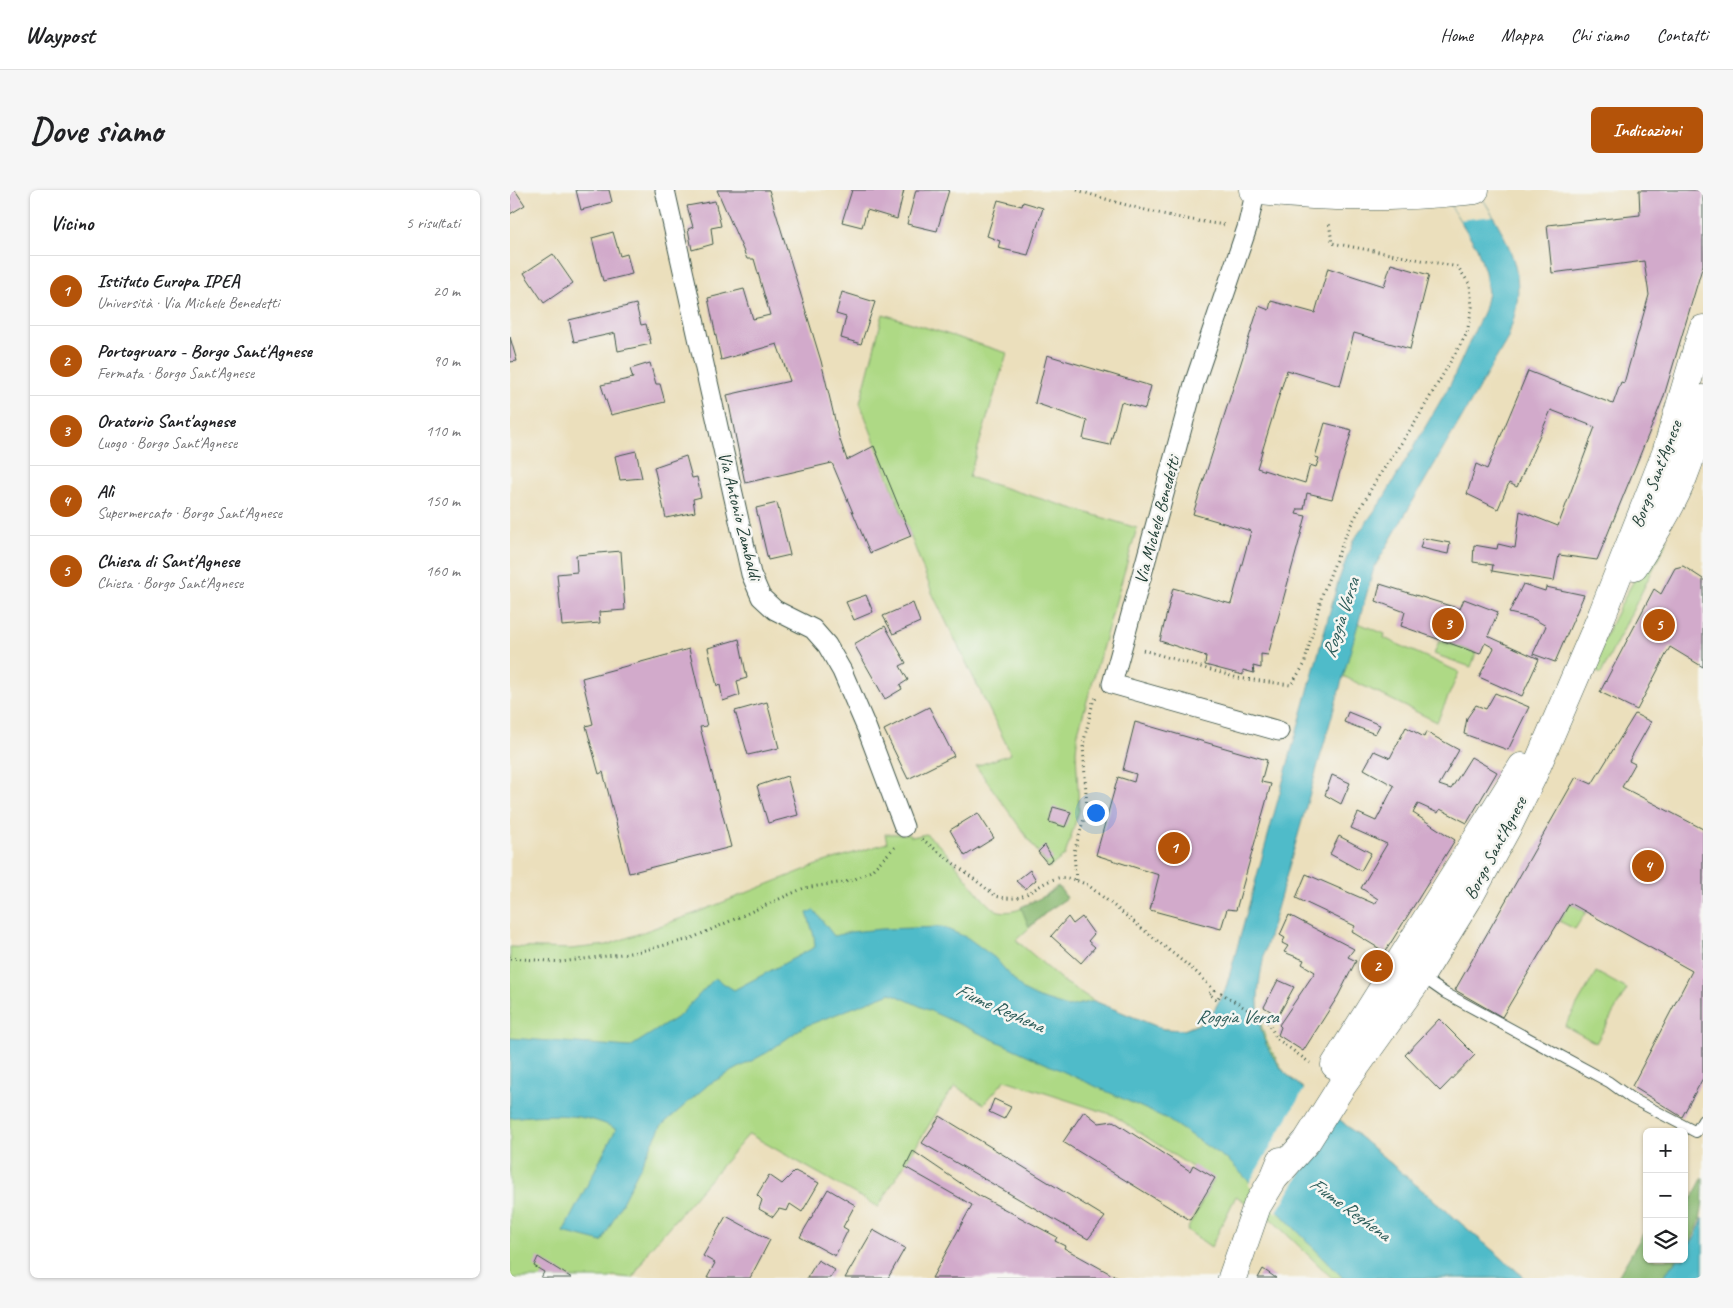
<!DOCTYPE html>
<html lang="it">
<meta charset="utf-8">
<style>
:root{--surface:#fff;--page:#f6f6f6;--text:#202124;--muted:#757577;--line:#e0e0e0;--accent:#b45309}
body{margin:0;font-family:Caveat,sans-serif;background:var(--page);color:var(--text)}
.controls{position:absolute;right:15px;bottom:15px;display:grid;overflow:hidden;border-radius:8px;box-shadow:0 1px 4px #0004}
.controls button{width:45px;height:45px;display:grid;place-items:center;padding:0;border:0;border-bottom:1px solid var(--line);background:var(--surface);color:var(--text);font:25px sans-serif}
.you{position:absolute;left:585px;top:622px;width:18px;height:18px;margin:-12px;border:4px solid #fff;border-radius:50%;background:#1a73e8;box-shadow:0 0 0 8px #1a73e833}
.badge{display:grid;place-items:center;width:32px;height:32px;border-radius:50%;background:var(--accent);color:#fff;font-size:16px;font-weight:700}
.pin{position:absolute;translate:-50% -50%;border:2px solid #fff;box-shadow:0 1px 5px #0006}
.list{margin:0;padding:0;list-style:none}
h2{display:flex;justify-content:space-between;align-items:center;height:65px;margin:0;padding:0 20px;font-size:21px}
h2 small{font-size:16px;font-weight:400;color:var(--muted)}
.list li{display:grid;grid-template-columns:32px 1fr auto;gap:15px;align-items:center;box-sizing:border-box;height:70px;padding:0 20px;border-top:1px solid var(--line)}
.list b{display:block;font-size:19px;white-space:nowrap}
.list p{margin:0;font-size:16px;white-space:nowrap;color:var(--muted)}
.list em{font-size:16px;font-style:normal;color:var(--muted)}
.icon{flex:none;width:28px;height:28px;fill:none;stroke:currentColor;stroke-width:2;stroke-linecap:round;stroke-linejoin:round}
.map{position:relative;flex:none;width:1193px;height:1088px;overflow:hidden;border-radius:8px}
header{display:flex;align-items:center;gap:30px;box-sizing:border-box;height:70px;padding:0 25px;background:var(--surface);border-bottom:1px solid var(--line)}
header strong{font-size:24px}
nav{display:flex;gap:28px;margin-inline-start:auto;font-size:18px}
.intro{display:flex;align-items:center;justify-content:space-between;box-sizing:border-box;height:120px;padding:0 30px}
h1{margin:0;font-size:35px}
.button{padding:12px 22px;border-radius:8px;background:var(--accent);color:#fff;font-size:18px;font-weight:700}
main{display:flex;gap:30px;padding:0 30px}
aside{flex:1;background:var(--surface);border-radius:8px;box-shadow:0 1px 4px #0004}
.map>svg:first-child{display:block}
.green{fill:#aed985;stroke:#668b5c}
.forest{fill:#8ab972;stroke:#547b53}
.water{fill:#4fbbc9;stroke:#377c7e}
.pier{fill:#ebdfbc}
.building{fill:#d2aacb}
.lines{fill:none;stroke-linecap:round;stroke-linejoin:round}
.service-casing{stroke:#3e5548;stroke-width:12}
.minor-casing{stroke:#3e5548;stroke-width:21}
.secondary-casing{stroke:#3e5548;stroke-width:29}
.path{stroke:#3e5548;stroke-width:3;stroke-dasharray:1 4;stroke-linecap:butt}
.service{stroke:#fff;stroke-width:10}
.minor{stroke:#fff;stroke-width:19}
.secondary{stroke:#fff;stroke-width:28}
.labels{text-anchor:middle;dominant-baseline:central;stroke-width:5;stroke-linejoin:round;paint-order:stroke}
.street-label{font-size:18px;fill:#1f3d34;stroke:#f6f6f2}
.water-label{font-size:19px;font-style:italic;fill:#2b5c59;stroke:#f6f6f2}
</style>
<header>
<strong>Waypost</strong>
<nav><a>Home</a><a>Mappa</a><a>Chi siamo</a><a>Contatti</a></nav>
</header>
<div class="intro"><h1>Dove siamo</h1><a class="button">Indicazioni</a></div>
<main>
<aside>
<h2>Vicino<small>5 risultati</small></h2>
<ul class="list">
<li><span class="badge">1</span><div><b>Istituto Europa IPEA</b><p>Università · Via Michele Benedetti</p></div><em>20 m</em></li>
<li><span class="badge">2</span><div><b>Portogruaro - Borgo Sant'Agnese</b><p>Fermata · Borgo Sant'Agnese</p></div><em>90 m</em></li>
<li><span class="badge">3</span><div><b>Oratorio Sant'agnese</b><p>Luogo · Borgo Sant'Agnese</p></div><em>110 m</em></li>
<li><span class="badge">4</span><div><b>Alì</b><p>Supermercato · Borgo Sant'Agnese</p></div><em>150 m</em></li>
<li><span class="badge">5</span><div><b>Chiesa di Sant'Agnese</b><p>Chiesa · Borgo Sant'Agnese</p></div><em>160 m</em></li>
</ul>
</aside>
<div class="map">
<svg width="1193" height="1088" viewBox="0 0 1193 1088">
<rect width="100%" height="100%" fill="#f6f6f2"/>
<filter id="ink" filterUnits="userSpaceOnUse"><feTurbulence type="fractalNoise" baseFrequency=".02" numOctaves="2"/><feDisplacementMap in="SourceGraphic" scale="10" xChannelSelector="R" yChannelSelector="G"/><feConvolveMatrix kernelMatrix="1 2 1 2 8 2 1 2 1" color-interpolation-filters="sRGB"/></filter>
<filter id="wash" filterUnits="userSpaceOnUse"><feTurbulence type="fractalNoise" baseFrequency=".0096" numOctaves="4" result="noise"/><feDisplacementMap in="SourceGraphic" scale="20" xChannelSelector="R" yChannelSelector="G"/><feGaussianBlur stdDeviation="1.12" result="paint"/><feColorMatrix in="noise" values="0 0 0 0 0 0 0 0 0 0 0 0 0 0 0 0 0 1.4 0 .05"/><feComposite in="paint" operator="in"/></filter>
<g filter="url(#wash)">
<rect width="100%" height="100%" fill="#ebdfbc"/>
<!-- green -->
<path class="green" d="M373,124L497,163L459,287L627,338L568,542L566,561L569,621L555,665L539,678L466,576L501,564L423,405L350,213Z
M1158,349L1091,484L1080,479C1091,456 1137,352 1158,349Z
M848,433L875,444L874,448L949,482L927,532L833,486Z
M930,449L966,463L961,477L924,464Z
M375,644H397L402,647L416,644C421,648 426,652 430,656C444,669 472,714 486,720C506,728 534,707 548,696L557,708L539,720L506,750L553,791L584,811L653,839L674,840L699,830L716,798L720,784L748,793C746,831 754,851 775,883L1015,1088H822L762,1030L726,1006L701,1057L677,1040L703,991L603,925L495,890L474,914L445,896L434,911L368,1017L239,944L138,1061L123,1088L103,1086L100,1088H0V757L61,759L97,755L186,723L314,672L377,653Z
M1060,713L1076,722L1065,739L1049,731Z
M1086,782L1117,799L1086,853L1055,836Z"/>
<!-- forest -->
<path class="forest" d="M548,696L557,708L539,720L519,737L511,717L537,705Z
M1193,987C1193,1019 1193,1035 1174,1061V1023Z
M1137,1037V1069H1167L1152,1088H1107Z"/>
<!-- water -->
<path class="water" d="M931,0H967C990,36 1015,74 1006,119C1004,129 1000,139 998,148L864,378L755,761C745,808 741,844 775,883L1015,1088H833L719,971L655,928L381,803L293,837L258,862L199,894L151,936L92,1052L53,1042L106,939C75,922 35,924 0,928V848L120,857L169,826L205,788L224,800L305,757L304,746L297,723L304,720L324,746L340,742L372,739L432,737L458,748L485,768L513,800L529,808L558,817L584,811L653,839L674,840L699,830L716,798L828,392L843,351L873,309L941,193L974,120L978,103L975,82L967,58Z
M1193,1028V1088H1152L1167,1069H1174V1061L1185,1047Z"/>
<!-- pier -->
<path class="pier" d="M931,0H967L983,26L950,30Z
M796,896L827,923L766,1023L738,995Z"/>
<g id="blocks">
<!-- building -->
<path class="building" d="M0,0H5L15,15L0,24Z
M66,0H99L102,12L71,20Z
M207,0H259L311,171L329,247L337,270L364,256L401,346L360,363L322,273L235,293L217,205L280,191L267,154L211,170L198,108L234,99L243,129L260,125L244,69H237Z
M342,0H394L387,29L357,20L352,37L332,32Z
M406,0H439L427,41L397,34Z
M1129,0H1193V75L1153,209L1087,370L1049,365L1044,391L982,381L983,375L963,372L964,355L987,359L988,354L1005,358L1010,321L1048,336L1085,237L1041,220L1007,297L999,293L988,319L957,304L966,274L977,279L1018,181L1103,214L1111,192L1114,193L1139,105L1134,71L1042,83L1037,35L1130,25Z
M488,10L512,16L513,12L533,18L518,65L488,58L490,51L477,46Z
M205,11L211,36L201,38L203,54L182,60L178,39L183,37L177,16Z
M103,42L110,66L117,64L122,84L93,91L82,48Z
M43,64L63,93L34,113L14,83Z
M881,74L919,85L900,159L844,143L830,196L777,180L747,278L795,293L800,275L806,277L809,268L805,267L815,233L842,240L822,309L797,303L794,319H788L786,324L796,326L758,465L751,464V478L743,476L744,483L733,480V485L695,475L696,466L650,451L663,398L721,414L741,341L683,324L749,116L759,120L761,111L805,123L818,78L874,96Z
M332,102L365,112L351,154L331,148L336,127L326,124Z
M126,114L131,135L136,134L141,154L108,161L105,143L64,152L59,130Z
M0,147L7,171L0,172Z
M537,165L641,196L635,219L611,212L600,255L573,249L577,231L525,213Z
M140,173L146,194H150L155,212L101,225L91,195L123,188L120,179Z
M126,261L132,288L110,290L105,266Z
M176,266L182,288L187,287L191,307L183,309L185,322L156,328L144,277Z
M267,313L280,365L258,370L246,318Z
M913,348L940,353L938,364L910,358Z
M111,361L115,420L89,422L90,433L52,436L47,384L67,382L66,365Z
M1173,376L1193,389V477L1160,457L1127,520L1090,502L1144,399L1151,404L1165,378Z
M870,394L950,419L954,409L988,422L978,446L1029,469L1012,506L969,487L984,458L975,453L970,464L891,436L895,422L866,411Z
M1013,394L1035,401L1036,397L1074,405L1045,472L1023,464L1036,436L1024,429L999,423Z
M356,405L363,422L344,430L336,412Z
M403,413L410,432L383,444L373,426Z
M375,436L396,473L390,476L398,490L390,495L392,499L375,509L344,454Z
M229,449L237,488L227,491L230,505L213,511L210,495L207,496L198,458Z
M179,459L197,536L190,537L221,657L119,683L93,582L89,584L76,536L83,534L72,488Z
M985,503L1019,517L998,560L954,544L957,528L966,515L976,519Z
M257,512L269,558L238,565L225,521Z
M419,517L444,566L398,589L374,540Z
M838,522L870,535L865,544L834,532Z
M1125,524L1141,532L1119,571L1125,574L1112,597L1193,639V888L1172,927L1122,896L1182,781L1060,713L992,827L945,800L1066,587L1082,594Z
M625,532L757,570L751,592L761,594L726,720L717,719L711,739L640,720L649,685L586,665L608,587L624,592L626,584L613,580Z
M896,537L914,547L916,542L949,560L929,595L941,599L961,567L987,582L957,633L930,619L928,623L908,614L903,623L945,650L875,762L842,742L845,736L786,708L796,684L865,714L868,709L851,698L877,654L841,638L848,623L866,631L884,596L854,579L864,561L880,568Z
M822,585L840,593L831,614L815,605Z
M277,586L288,625L258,633L247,596Z
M543,617L561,622L555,637L539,632Z
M468,623L484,648L455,666L440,640Z
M829,646L861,663L851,681L820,664Z
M535,655L543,669L537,673L528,662Z
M520,680L526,690L515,699L506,691Z
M779,725L844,759L838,767L846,771L828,806L793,861L768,845L771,837L769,835L805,782L792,774L794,770L774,762L778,756L772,753L775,748L770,745Z
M558,727L563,734L572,727L584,744L578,751L585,757L571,773L541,746Z
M768,790L784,797L768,826L754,817Z
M929,829L965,865L930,901L895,865Z
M484,909L501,917L494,929L479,922Z
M574,921L589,933L603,931L680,981L683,975L705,988L680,1030L553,952Z
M430,926L595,1027L578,1049L412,953Z
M403,961L468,1005L547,1047L545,1051L555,1056L554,1058L608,1088H422L462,1015L395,977Z
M285,981L309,993L292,1022L280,1014L277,1021L269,1019L263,1027L249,1019L252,1010L247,1005L259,985L272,994Z
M318,999L345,1015L333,1037L338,1040L325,1066L290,1047Z
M216,1026L260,1050L240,1088H197L205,1073L193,1066Z
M363,1040L395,1058L378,1088H335Z
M28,1067L62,1088H31L34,1082L24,1076Z
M308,1070L325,1080L320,1088H297Z
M753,1079L766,1088H748Z"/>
</g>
</g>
<g filter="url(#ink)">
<use href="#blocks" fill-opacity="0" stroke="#3e5548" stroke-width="1"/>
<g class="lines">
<!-- service casing -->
<g class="service-casing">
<path id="service" d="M912,787L935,803L1099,892L1121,908L1186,942L1193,930"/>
</g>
<!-- minor casing -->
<g class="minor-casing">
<path id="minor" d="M155,0L241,384L251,407L265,420L303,439L317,455L332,481L357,539L394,637
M746,0L737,38L684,194L602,494L769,541"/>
</g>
<!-- secondary casing -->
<g class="secondary-casing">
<path id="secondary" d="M743,0C817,9 891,8 965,0
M1124,376C1147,340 1172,300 1183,258C1187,242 1189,225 1193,209
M825,875L1012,577
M764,988L797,951L831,897L911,785L958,709L999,634L1023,585L1092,425L1156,263L1193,139
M722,1088L747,1016L764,988L771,971"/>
</g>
<!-- path -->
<path class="path" d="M567,0C616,16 665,29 716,35
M633,460L728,488L781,495L794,475L812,405L838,340L865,292L906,231L957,143L962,117L960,95L948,77L822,53L819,32
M412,649L486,706C518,715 522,694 548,688C558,686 570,692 578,695L686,782L704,800L699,804L707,810L711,803L759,833L766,848L800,873
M566,690L564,662L577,619L573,555L583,512L586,508
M0,768L51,772L127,762L180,749L294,698L341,691L361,681L385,657"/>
<!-- service -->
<use href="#service" class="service"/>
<!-- minor -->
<use href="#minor" class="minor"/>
<!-- secondary -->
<use href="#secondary" class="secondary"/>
</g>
</g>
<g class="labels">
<!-- street labels -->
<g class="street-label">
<text transform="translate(1146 284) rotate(-69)">Borgo Sant'Agnese</text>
<text transform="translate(230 326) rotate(76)">Via Antonio Zambaldi</text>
<text transform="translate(647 330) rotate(-75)">Via Michele Benedetti</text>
<text transform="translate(985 658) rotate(-62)">Borgo Sant'Agnese</text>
</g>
<!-- water labels -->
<g class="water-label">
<text transform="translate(831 428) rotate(-72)">Roggia Versa</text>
<text transform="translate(490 818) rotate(24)">Fiume Reghena</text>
<text x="727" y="827">Roggia Versa</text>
<text transform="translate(840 1019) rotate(36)">Fiume Reghena</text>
</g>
</g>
</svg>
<div class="controls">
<button>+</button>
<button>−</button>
<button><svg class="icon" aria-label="layers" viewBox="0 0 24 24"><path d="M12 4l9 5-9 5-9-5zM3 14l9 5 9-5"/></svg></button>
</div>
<div class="you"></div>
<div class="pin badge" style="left:664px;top:658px">1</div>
<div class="pin badge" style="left:867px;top:776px">2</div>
<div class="pin badge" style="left:938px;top:434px">3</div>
<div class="pin badge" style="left:1138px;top:676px">4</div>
<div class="pin badge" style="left:1149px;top:435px">5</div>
</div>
</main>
